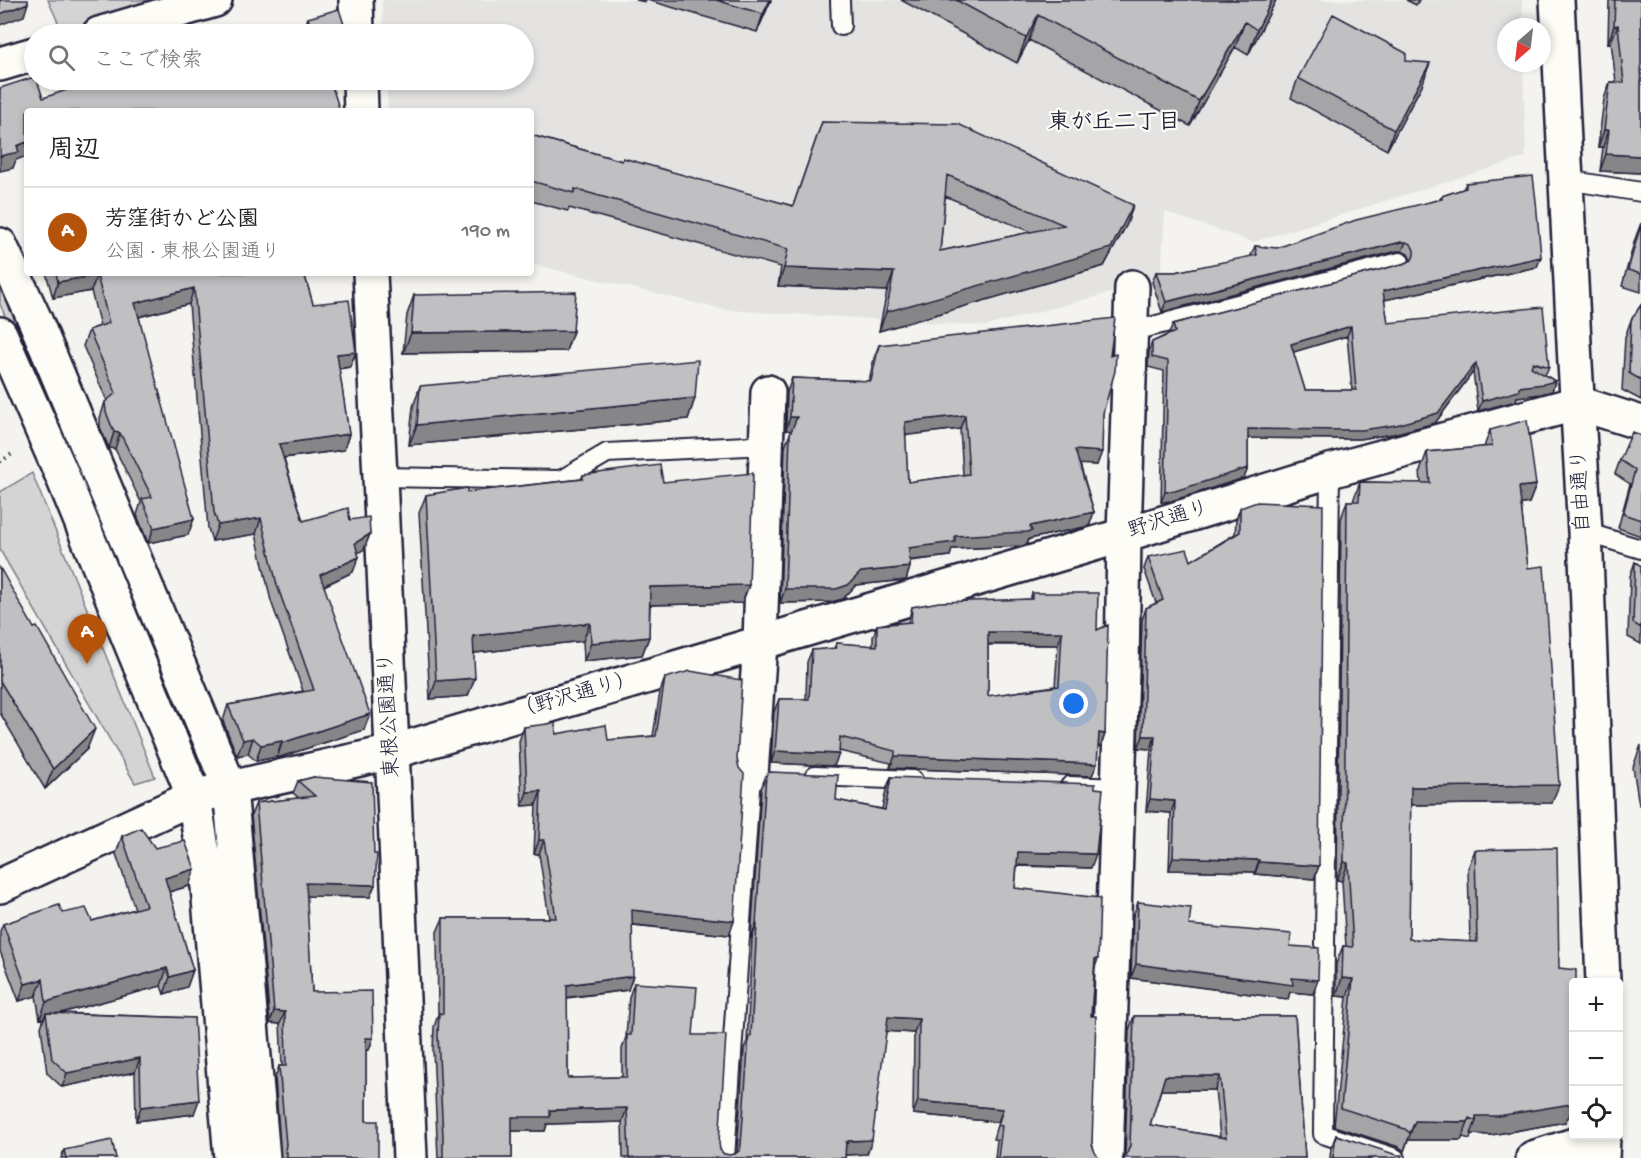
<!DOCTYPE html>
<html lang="ja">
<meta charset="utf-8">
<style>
:root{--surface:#fff;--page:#f2f2f2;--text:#202124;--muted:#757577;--line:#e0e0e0;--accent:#b45309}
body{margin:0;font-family:"Gochi Hand","Klee One",sans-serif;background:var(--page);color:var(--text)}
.controls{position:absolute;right:18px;bottom:18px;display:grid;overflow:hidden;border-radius:6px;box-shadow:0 3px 9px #0003}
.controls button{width:54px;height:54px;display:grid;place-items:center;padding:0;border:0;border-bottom:2px solid var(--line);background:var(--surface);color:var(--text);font:30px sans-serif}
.compass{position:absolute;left:1497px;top:18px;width:54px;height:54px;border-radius:50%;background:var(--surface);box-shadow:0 3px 9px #0003;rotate:208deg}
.you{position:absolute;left:1074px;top:704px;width:21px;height:21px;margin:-15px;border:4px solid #fff;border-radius:50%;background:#1a73e8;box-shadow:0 0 0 9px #1a73e833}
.badge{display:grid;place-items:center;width:39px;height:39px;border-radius:50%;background:var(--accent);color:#fff;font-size:20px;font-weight:700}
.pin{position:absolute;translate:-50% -50px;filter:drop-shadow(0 2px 3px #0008)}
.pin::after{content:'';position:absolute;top:32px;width:21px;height:18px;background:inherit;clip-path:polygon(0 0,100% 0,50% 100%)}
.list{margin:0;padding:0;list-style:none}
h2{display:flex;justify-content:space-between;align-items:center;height:78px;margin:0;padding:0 24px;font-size:26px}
h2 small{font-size:20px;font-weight:400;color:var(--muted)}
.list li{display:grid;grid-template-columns:39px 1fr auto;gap:18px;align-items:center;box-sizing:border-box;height:90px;padding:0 24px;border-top:2px solid var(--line)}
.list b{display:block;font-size:22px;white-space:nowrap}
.list p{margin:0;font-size:20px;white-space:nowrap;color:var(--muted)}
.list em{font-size:20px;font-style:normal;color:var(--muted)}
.icon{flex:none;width:33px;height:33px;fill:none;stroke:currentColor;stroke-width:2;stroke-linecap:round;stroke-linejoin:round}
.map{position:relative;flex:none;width:1641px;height:1158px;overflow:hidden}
.search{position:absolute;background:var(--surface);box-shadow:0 3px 9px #0003;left:24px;top:24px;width:510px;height:66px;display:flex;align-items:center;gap:15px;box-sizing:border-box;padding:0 21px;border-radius:33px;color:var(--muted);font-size:22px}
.panel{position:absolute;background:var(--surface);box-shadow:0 3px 9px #0003;left:24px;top:108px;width:510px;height:168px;border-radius:6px}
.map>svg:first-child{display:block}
.built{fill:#e4e3e2}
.green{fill:#d5d4d5;stroke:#7c7b88;stroke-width:1.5}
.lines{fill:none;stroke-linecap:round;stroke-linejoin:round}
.lane-casing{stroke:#22223b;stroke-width:22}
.street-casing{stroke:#22223b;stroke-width:38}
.secondary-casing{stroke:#22223b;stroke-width:38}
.path{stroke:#22223b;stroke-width:4;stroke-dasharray:1.5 4.5;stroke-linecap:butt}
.lane{stroke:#fdfcf7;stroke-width:18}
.street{stroke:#fdfcf7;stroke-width:33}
.secondary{stroke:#fdfcf7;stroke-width:33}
.wall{fill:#a5a4a7;stroke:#22223b;stroke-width:1.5;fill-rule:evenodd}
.shaded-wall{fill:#868688;stroke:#22223b;stroke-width:1.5}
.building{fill:#c0bfc2;stroke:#22223b;stroke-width:1.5;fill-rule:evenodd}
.labels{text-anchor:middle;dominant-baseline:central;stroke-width:4.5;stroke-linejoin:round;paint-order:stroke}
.street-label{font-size:21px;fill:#22223b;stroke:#fdfcf7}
.neighbourhood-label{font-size:22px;font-weight:bold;fill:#22223b;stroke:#fdfcf7}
</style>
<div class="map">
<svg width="1641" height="1158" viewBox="0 0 1641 1158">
<rect width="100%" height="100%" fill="#f4f3ef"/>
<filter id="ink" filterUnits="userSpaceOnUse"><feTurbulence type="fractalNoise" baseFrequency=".0167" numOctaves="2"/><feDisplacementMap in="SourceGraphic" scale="12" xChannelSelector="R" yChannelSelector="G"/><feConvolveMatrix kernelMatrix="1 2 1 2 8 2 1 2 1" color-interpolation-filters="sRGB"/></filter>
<g filter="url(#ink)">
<!-- built -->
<path class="built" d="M382,0H1522L1523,27H1506V63H1523L1526,157L1253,242L1165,212L1161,275L1132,287L986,326L725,310L531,264V111H388L386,80H524V34H384Z"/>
<!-- green -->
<path class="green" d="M48,0H165L63,33Z
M0,265L210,775L196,778L135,622L0,304Z
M32,473L155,777L135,783L0,550V492Z"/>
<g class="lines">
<!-- lane casing -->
<g class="lane-casing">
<path id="lane" d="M840,0L841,26
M1567,180L1641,192
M1130,332L1400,262
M1330,471L1323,1134L1395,1158
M380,477L561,480L607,453L766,445
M1585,532L1641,549
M815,776L913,780
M1070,786L1118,788
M725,1158L751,774H758"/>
</g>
<!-- street casing -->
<g class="street-casing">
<path id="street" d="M0,245L35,320L230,788L263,1158
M0,334L62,475L194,797L208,887L231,1158
M751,774L760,643L768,392
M0,886L194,797L230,788L392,752L1124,535L1330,471L1578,403L1641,423
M1106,1158L1122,670L1124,535L1132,287
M1533,1158L1603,1136"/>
</g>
<!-- secondary casing -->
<g class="secondary-casing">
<path id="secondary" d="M356,0L357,34
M1557,0L1575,363L1585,532L1603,982
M99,34L215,0
M0,64L34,54
M360,80L361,111
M370,273L380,477L410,1158
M1602,1158L1603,1136"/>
</g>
<!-- path -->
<path class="path" d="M0,462L15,452"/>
<!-- lane -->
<use href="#lane" class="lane"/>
<!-- street -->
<use href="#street" class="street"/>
<!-- secondary -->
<use href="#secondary" class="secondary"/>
</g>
<!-- wall -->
<path class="wall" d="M636,0H646L645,2Z
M647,0H771L757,32Z
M901,0H1276L1248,55L1235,47L1190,126L1029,40L1017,63Z
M1406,0H1419L1416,5Z
M1609,0H1641V173L1600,171L1603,147H1598L1604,99L1610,82H1616L1611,42L1608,43Z
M308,18L347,34H302Z
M1406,61L1423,83L1387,150L1291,98L1298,78Z
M822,122L1133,205L1127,224L1104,266L879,331L887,291L778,286L781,267L569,208L568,211L531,201V135L622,161L793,206ZM945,196L1031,232L940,251Z
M1466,183L1537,267L1384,300L1388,323L1549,367L1545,375L1555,381L1552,391L1541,394L1517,397L1516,401L1478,411L1473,372L1435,423L1393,434L1359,439L1248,438V468L1244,478L1171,501L1161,502L1164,371L1148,367L1149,351L1152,342L1169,334L1173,324L1406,263L1411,260L1408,254L1402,251H1397L1162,312L1152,282L1156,272H1175L1252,257L1251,255L1255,246L1277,248L1440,199L1442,196L1463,189ZM1347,336L1352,390H1305L1293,352Z
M1641,223V292L1622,286L1635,239Z
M46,273H304L313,304L356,352L350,367L339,369L349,434L344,450L284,458L303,521L350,520L370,534L364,549L358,553L353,572L324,586L364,730L277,758V757L256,761L248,754L237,756L223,721L228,705L303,691L271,601L256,534L212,541L208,528L189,304L139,317L188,535L148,543L137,515L141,502L115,449L109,448L100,427V418L105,402L107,401L83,346L89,330L100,326L91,291L53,298Z
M414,295L573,331L566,351L403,353L407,315Z
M1641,305V400L1622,390L1625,337L1631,320Z
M879,345L1103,413L1097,465L1080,464L1094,512L1089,526L1029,539L1027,544L1022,546L952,549L950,556L910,561V567L906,580L856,585L843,599L831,602L780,603L785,447L791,431L786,430L787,392L792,378L869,381L874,358ZM960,429L963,475L908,482L905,435Z
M420,386L695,398L688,419L409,445L413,407Z
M1490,430L1536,485L1529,503L1521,504L1552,803L1410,805L1409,939L1470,942L1468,868L1475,850L1559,968L1565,1122L1491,1135L1471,1134L1470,1139L1463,1137L1461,1140H1408L1404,1151L1399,1147L1334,1126L1347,997L1336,996V964L1343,946L1346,947L1342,881L1337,880L1341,519L1347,501H1353L1360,482L1421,483L1420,471L1427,452L1484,447Z
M1641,436V536L1618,528L1630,484L1615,474L1620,460Z
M583,475L663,482L749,585L742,603L650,605L649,637L642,655L584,661L583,641L474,653L468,696L430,699L419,513L426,495L467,492L581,479Z
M1240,508L1319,866L1314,879L1255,874V872L1169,870L1171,813L1146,811L1151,749L1138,748L1142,620L1146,608L1156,603L1144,569L1148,557L1191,561L1235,534L1236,520Z
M1635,562L1641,566V644L1628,637L1630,576Z
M0,568L87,749L45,789L0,713Z
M1032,593L1097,630L1105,734L1101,746H1098L1092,776L890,768L891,763L839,751L834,766L771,763L774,712L779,699H806L807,662L812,650L834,649L836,643L873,646V637L877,625L908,622L912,607L1030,599ZM988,645H1058L1055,686L988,696Z
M665,678L737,759L734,921L729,935L632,925L628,990L567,998L568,1078L622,1077V1049L626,1037L629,997L634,983L693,1035L720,1150L724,1154L730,1155L735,1154L737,1153L744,1049L747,1041L752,938H751L761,789L766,775L836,800L882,809L886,790L891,777L1091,868L1017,866L1015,888L1094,971L1091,1016L1092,1144L1095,1153L1099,1158H995L997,1140L993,1139L998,1122L913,1114L914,1033L886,1031L867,1154L845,1155V1158H623L622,1122L547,1124L545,1131H512V1158H438L433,1049L434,1027L438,1015L437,932L443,918H549L539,854H534L536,805L522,806L519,741L524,727L556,734L608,740L653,736L660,692Z
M1641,745V806L1639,805L1633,767Z
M314,777L370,897L306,896L312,992L373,1038L369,1050H366V1121L378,1158H281L275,1078L279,1066H282L280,1024L270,1023L251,815L256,803L299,798L293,793L298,781Z
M122,836L155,848L189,886L169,892L193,970L187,987L164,994L161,986L61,1013L194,1018V1114L136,1121L135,1072L62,1087L47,1073L41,1027L44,1018L40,1019L36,996L19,1001L0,951V931L3,924L63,913L92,921L135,909L116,854Z
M1138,902L1189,925L1313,994L1290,992L1288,999L1131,978L1133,916Z
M1134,1016H1295L1305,1158L1125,1156L1129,1030ZM1161,1090H1215L1220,1137L1150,1125Z
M1336,1135L1401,1158H1330L1331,1148Z
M64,1150L116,1158H61Z"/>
<!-- shaded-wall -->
<path class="shaded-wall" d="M770,0H771L757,32L763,14Z
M1272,0H1276L1248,55L1257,30Z
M28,3L24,16L0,25V14Z
M1038,15L1029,40L1017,63L1026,38Z
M1245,22L1235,47L1190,126L1199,101Z
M1618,25L1611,42L1608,43L1614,26Z
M1430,63L1423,83L1387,150L1394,130Z
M1604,130H1609L1603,147H1598Z
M27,142V156L16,160L13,168L0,171V156L17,146Z
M1606,154L1641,156V173L1600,171Z
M1133,205L1127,224L1104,266L879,331L886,312Z
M1401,242H1406L1402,251H1397L1162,312L1166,302Z
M1541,257L1537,267L1380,301L1383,291Z
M784,268L894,272L887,291L778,286Z
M97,275L91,291L53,298L58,282Z
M194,288L189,304L130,319L135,303Z
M1351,326L1347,336L1287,354L1291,344Z
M573,331L566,351L403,353L411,333Z
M356,352L350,367L331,369L337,354Z
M1476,363L1473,372L1435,423L1393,434L1359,439L1244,438L1248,429Z
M1555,381L1552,391L1541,394L1517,397L1516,401L1478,411L1482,401L1519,387Z
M695,398L688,419L409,445L417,425Z
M965,415L960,429L900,436L905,422Z
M790,417H797L792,431L786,430Z
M114,432L120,433L115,449L109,448Z
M349,434L344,450L274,459L279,444Z
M1075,450L1102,452L1097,465L1070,464Z
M1248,468L1244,478L1171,501L1161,502L1165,492Z
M1536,485L1529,503L1513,506L1519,487Z
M1094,512L1089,526L1029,539L1027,544L1022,546L952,549L950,556L904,561L909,548L955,536L1030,526Z
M261,518L256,534L212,541L218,525Z
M194,519L188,535L148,543L154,528Z
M370,534L364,549L349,559L355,543Z
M359,557L353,572L314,590L320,575Z
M910,567L906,580L856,585L843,599L831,602L780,603L785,589L861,572Z
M749,585L742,603L644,605L650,587Z
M590,623L583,641L466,654L473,636Z
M988,632H1062L1058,645L983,644Z
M649,637L642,655L584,661L591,643Z
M475,678L468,696L430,699L436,681Z
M370,714L364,730L277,758L282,743Z
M95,729L87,749L45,789L53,769Z
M1099,733L1105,734L1101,746H1095Z
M1143,736H1155L1151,749L1138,748Z
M253,738L248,754L237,756L243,740Z
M282,741L277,757L256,761L261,745Z
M775,751L839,754L834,766L771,763Z
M895,756L1097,764L1092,776L890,768Z
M1559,785L1552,803L1404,805L1411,787Z
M541,791L536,805L522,806L527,792Z
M1150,799L1175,801L1171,813L1146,811Z
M539,840H544L539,854H534Z
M1018,852L1096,854L1091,868L1013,865Z
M1173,857L1259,860L1255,872L1169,870Z
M1259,862L1319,866L1314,879L1255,874Z
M1344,862L1348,863L1342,881L1337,880Z
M195,869L189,886L158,895L165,878Z
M306,883L375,885L370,897L301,896Z
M632,910L734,921L729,935L627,924Z
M756,924H757L752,938H751Z
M1095,959H1098L1093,973Z
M1136,964L1318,980L1313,994L1290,992L1288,999L1131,978Z
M167,968L161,986L46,1017V1013L44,1018L40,1019L46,1002Z
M193,970L187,987L164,994L170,977Z
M633,976L628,990L562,998L567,985Z
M1342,978L1353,979L1347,997L1336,996Z
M43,979L36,996L19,1001L25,984Z
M274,1011L285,1012L280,1024L270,1023Z
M888,1017L919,1019L914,1033L883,1031Z
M366,1038H373L369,1050H362Z
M140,1058L135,1072L62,1087L67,1073Z
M1165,1076H1220L1215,1090H1160Z
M199,1100L194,1114L136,1121L141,1107Z
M918,1101L1003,1109L998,1122L913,1114Z
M1574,1101V1109L1565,1122L1491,1135L1471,1134L1476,1121V1116Z
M627,1108L622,1122L547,1124L545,1131H506L512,1117L550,1110Z
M1415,1121L1468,1122L1461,1140H1408L1404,1151Z
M872,1140L867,1154L844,1155L846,1142L848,1141Z"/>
<!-- building -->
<path class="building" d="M0,0H28V3L0,14Z
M716,0H770L763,14Z
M956,0H1272L1257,30L1245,22L1199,101L1038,15L1026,38Z
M1615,0H1641V156L1606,154L1609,130H1604L1610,82L1624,83L1618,25L1614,26Z
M339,9L347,34H300L312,32L308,18Z
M1333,14L1406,53V61L1430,63L1394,130L1298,78Z
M184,32L185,34H176Z
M34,77V80H37L43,98L96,80H330L340,111H27V142L17,146L19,152L0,156V88Z
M822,122L958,124L1133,205L1111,248L886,312L894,272L784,268L788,249L575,189L574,193L531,181V135L622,161L623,158L793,206ZM947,175L1064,225L940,251Z
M1533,176L1536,201L1541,257L1383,291L1388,323L1543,307L1549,367L1533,362L1531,367L1555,381L1544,384L1519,387V391L1482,401L1476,363L1438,413L1396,425L1362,430L1248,429V468L1175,491L1165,492L1168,361L1152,357V342L1175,332L1173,324L1406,263L1412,260L1414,255V250L1411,244L1406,242H1401L1166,302L1156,272H1175L1257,255L1255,246L1277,248L1356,220L1442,199V196L1466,188V183ZM1351,326L1356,390H1305L1291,344Z
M1641,224V274L1628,270Z
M56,273H304L313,304L349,300L356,352L337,354L349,434L279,444L303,521L348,508L350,520L369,517L370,534L355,543L359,557L320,575L370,714L282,743V741L261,745L253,738L243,740L228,705L314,690L277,585L261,518L218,525L214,512L194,288L135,303L194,519L154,528L142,499L152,497L120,433L114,432L106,412L105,402L116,393L89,330L109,323L97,275L58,282Z
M576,292L573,331L411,333L414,295Z
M1641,305V380L1629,373L1631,320Z
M1115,318L1110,356L1116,354L1115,371L1103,413L1102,452L1075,450L1094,512L1030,526L1032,531L1027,532L955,536V542L909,548L910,567L861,572L848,585L836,589H785L790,434L797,417H790L792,378L871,381L879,345ZM965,415L969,474L908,482L905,422Z
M698,360L695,398L417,425L420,386Z
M1527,420L1536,485L1519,487L1528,568L1544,566L1559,785L1411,787L1409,939L1477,942L1475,850L1557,848L1559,968L1576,970V982H1574V1101L1571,1104L1498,1116H1476V1121L1469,1118L1468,1122L1415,1121L1410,1133L1405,1129L1341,1108L1353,979L1342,978L1343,946L1353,947L1348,863L1344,862L1347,501H1359L1360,482L1430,483L1427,452L1492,446L1490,430Z
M1632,432L1641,436V520L1623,514L1635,470L1620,460Z
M660,465L663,482L753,473L749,585L650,587L649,637L591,643L590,623L473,636L475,678L436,681L426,495L467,488V492L583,479V475Z
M1257,502L1323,505L1319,866L1259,862V860L1173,857L1175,801L1150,799L1155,736H1143L1146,608L1163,600L1148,557L1187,549L1191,561L1240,532V508Z
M1635,562L1641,566V628L1633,623Z
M0,568L34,628L37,627L95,729L53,769L0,681Z
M1032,593H1098L1097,630L1108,625L1105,734L1099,733L1097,764L895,756V751L840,737L839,754L775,751L779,699H809L812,650L836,648V643L877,646V625L911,622L912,607L939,602L1032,599ZM988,632H1062L1059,686L988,696Z
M690,671L742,680L737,759L739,768L744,774L734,921L632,910L633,976L567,985L568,1078L627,1077V1035H631L634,983L697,987L693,1035H726L719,1143L720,1150L724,1154L730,1155L735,1154L740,1150L741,1145L749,1036H751L757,924H756L766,775L770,772L838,775L836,800L885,810L891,777L1095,784V788L1103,789L1096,854L1018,852L1015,888L1100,898L1098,959H1095L1091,1016H1096L1092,1144L1095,1153L1099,1158H998L1002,1126L998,1125L1003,1109L918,1101L919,1019L888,1017L872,1140L848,1141V1143L846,1142L845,1158H629L627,1108L550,1110V1117H512V1158H443V1137L438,1035L439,1013L443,1014V918H556L544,840H539L541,791L527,792L524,727L555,723L556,734L606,725L608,740L656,736L665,678Z
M314,777L372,782L374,854H377L375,885L306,883L312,992L372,991L373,1038H366V1121H378V1158H287V1152H285L286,1144L279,1066H286L285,1012L274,1011L256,803L315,796L298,781Z
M141,828L155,848L185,841L195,869L165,878L193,970L170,977L167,968L46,1002L43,979L25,984L3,924L59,905L63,913L86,908L92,921L146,906L122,836Z
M1138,902L1191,908L1189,925L1292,934L1290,946L1319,948L1318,980L1292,978L1293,985L1136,964Z
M46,1013L194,1018L199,1100L141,1107L140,1058L67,1073L52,1059Z
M1134,1016H1295L1305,1158H1123L1127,1154L1130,1145ZM1165,1076H1220L1226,1138L1150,1125Z
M1336,1135L1397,1155H1402L1401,1158H1333Z
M112,1140L116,1158H66L64,1150Z"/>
</g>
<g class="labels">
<!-- street labels -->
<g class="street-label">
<text transform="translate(1583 491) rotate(-93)">自由通り</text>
<text transform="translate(1169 521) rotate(-17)">野沢通り</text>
<text transform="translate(576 697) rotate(-16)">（野沢通り）</text>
<text transform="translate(391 715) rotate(-93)">東根公園通り</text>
</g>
<!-- neighbourhood labels -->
<g class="neighbourhood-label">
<text x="1114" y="124">東が丘二丁目</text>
</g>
</g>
</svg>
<div class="controls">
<button>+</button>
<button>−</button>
<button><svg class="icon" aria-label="locate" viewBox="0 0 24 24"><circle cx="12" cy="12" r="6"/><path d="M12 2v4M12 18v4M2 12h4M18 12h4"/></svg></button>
</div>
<svg class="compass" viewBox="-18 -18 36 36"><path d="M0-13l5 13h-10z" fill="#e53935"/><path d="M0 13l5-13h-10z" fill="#757577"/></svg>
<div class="you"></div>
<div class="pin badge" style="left:87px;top:664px">A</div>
<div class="search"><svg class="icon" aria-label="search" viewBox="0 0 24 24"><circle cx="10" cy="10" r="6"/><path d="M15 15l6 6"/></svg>ここで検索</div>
<section class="panel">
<h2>周辺<small></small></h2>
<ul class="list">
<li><span class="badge">A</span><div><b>芳窪街かど公園</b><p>公園 · 東根公園通り</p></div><em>190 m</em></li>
</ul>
</section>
</div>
